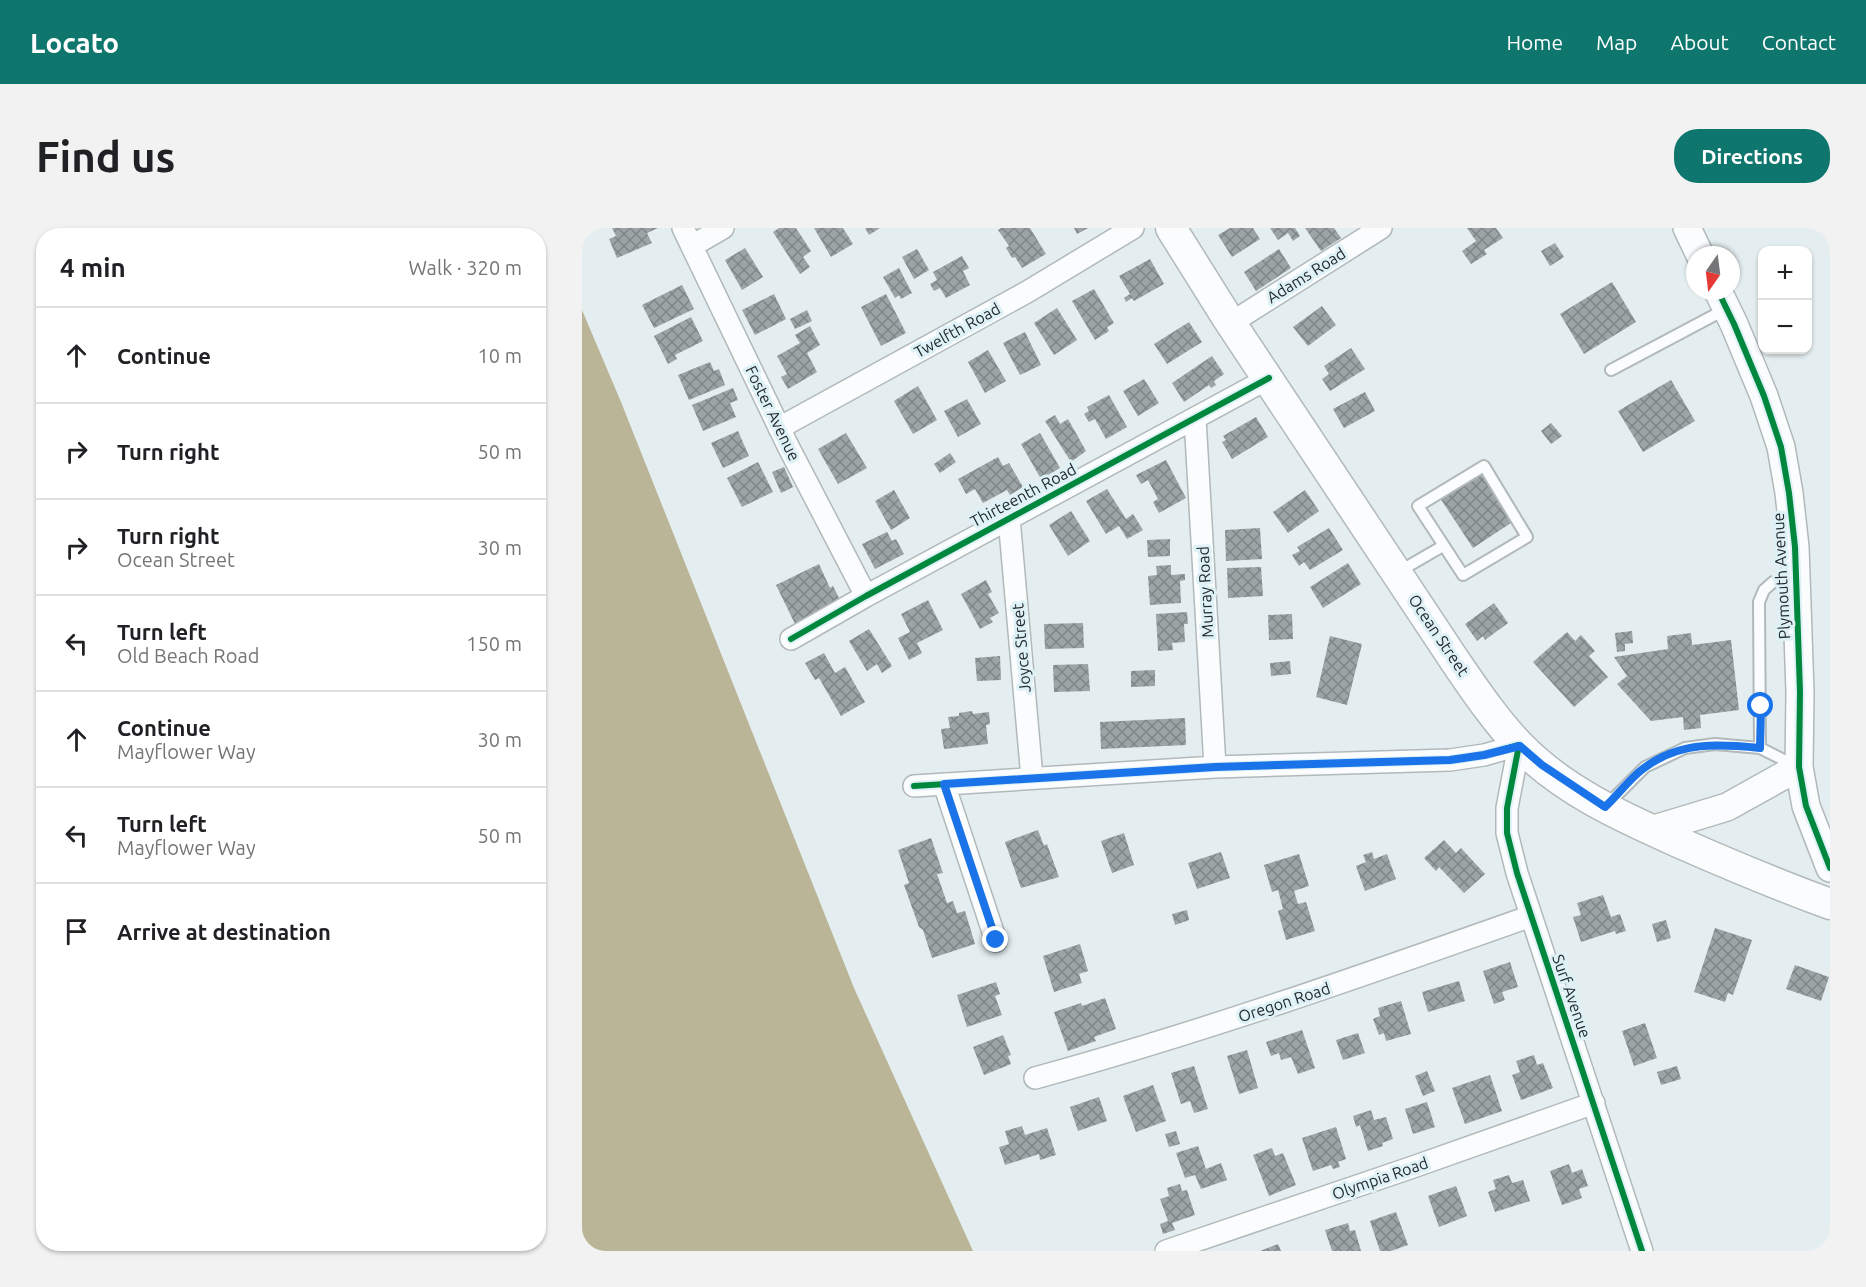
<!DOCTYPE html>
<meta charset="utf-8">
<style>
:root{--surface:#fff;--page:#f2f2f2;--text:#202124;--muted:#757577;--line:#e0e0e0;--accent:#0f766e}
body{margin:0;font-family:Ubuntu,sans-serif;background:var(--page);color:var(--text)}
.controls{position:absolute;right:18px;top:18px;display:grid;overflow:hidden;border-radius:12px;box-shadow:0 2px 4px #0004}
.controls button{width:54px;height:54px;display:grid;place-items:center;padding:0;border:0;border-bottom:2px solid var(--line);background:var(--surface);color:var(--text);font:30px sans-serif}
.compass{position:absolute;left:1104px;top:18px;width:54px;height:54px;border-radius:50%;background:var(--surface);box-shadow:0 2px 4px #0004;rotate:194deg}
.stop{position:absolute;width:18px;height:18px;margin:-14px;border:4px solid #1a73e8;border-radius:50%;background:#fff}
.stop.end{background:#1a73e8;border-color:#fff;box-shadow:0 2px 6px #0008}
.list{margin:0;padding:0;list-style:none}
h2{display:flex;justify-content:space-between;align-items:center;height:78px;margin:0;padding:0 24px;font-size:26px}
h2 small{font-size:20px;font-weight:400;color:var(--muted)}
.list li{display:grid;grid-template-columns:39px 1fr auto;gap:18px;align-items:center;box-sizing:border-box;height:96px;padding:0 24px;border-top:2px solid var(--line)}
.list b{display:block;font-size:22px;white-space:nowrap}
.list p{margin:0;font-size:20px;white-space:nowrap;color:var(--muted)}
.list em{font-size:20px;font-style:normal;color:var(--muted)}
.icon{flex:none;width:33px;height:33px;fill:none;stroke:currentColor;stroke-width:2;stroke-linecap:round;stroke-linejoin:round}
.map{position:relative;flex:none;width:1248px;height:1023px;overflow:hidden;border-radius:24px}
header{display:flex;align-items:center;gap:36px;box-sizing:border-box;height:84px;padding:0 30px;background:var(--accent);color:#fff}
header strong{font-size:28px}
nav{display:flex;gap:33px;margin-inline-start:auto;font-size:21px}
.intro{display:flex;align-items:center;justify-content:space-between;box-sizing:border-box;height:144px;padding:0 36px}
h1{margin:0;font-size:42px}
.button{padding:15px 27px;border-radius:24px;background:var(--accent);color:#fff;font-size:21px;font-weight:700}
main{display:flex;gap:36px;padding:0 36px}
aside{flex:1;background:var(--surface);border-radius:24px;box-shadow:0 2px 4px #0004}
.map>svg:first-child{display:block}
.water{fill:#bab597}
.building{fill:url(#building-cross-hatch)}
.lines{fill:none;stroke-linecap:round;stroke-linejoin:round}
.service-casing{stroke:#b1b9ba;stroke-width:14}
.minor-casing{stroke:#b1b9ba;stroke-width:24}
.tertiary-casing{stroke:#b1b9ba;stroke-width:30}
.secondary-casing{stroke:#b1b9ba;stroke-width:33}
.service{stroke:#fbfcfd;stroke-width:10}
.minor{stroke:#fbfcfd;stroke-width:21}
.tertiary{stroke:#fbfcfd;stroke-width:27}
.secondary{stroke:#fbfcfd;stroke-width:30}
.cycleway-casing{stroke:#def1f6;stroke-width:10}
.cycleway{stroke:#00873e;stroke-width:6}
.route{stroke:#1a73e8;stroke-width:8}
.labels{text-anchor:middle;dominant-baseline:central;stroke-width:6;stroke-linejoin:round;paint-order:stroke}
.street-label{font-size:16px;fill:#232a2c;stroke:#def1f6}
</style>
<header>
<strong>Locato</strong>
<nav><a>Home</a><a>Map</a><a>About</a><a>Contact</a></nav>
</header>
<div class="intro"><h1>Find us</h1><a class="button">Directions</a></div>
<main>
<aside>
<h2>4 min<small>Walk · 320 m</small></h2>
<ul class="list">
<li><svg class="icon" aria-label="ahead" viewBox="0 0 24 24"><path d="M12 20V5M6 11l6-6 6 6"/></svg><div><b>Continue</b></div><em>10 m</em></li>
<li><svg class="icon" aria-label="right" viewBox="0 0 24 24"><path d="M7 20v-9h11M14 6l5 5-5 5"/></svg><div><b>Turn right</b></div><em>50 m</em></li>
<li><svg class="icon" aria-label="right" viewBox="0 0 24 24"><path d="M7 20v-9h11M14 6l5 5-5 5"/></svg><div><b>Turn right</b><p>Ocean Street</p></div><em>30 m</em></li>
<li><svg class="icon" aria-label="left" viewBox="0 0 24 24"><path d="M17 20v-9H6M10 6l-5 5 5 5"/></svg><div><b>Turn left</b><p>Old Beach Road</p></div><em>150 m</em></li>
<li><svg class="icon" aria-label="ahead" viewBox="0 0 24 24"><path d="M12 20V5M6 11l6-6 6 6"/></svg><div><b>Continue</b><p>Mayflower Way</p></div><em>30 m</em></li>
<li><svg class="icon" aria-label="left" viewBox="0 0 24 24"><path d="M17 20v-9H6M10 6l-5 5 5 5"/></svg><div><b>Turn left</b><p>Mayflower Way</p></div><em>50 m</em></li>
<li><svg class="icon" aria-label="arrive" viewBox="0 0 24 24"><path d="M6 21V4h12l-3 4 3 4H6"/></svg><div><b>Arrive at destination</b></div></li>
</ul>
</aside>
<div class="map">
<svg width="1248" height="1023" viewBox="0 0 1248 1023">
<defs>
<pattern id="building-cross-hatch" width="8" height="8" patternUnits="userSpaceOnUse" patternTransform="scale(1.5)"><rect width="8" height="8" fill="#9ca4a6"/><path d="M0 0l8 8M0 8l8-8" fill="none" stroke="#7f8687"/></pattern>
</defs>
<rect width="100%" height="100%" fill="#e4eef0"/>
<!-- water -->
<path class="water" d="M0,82L39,174L272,760L391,1023H0Z"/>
<!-- building -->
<path class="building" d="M30,0H76L65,5L70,15L35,30L27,11L34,8Z
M197,0H214L229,23L221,29L228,39L218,46L191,4Z
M232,0H261L271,16L249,29Z
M283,0H298L287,7Z
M419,0H448L464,26L440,40L433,29L430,30L424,20L427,18L416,2Z
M492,0H506L495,6Z
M648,0H671L678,11L650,29L636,7Z
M688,0H713L718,8L711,13L706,5L696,12Z
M723,0H752L759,10L739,23Z
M885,0H914L921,10L902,22L905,26L889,36L880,23L894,13Z
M973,15L982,29L968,38L959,23Z
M163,20L181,49L160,62L143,32Z
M335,21L347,42L332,51L320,29Z
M697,21L709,40L674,63L662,44Z
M380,28L387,40L381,43L388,57L364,70L358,60L352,63L348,56L355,52L351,44Z
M568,31L582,56L552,73L550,70L544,74L542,70L548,66L537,48Z
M317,40L330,65L319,71L317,67L313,70L301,49Z
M1030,54L1054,94L1002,126L978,86Z
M100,57L112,81L72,100L60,77Z
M512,61L532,95L525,99L527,103L513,112L490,73Z
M192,66L204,91L173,107L160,82Z
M304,66L324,105L299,118L279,79Z
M740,78L754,97L726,118L711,99Z
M475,80L495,112L472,127L452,95Z
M225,82L230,93L213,101L208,91Z
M109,89L121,113L93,127L95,131L86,136L72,108Z
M607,94L620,114L585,136L572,116Z
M228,98L238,117L225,125L235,144L206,161L199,149L205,146L195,128L218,115L213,107Z
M443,104L459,137L438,147L421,115Z
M769,120L783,141L748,163L740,151L747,146L742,138Z
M406,122L424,153L403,165L386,134Z
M630,128L642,146L632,153L634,157L629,160L627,157L602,174L590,155Z
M128,134L132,143L137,141L143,157L107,172L96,147Z
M562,151L577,175L556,188L541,163Z
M1089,152L1113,193L1061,224L1036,183Z
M336,158L355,192L331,206L312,173Z
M151,160L156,172L148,175L154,189L121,203L110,177Z
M783,164L793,183L762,200L751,181Z
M527,167L545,199L524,211L513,191L507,194L502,186L507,183L505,179Z
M385,171L399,196L376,209L362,183Z
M473,187L478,196L486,191L504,223L489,234L463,193Z
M674,189L686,209L650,231L640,214L644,212L641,208Z
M969,195L980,208L969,216L959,203Z
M156,203L167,228L141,240L129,215Z
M264,205L285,240L256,256L236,221Z
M458,205L478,240L459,251L439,216Z
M368,225L374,234L358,245L352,236Z
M416,229L421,238L427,235L441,259L428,267L425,262L401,275L393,261L384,266L376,251Z
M584,232L604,270L577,285L571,274L576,271L566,252L559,256L554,247Z
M176,234L191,264L160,279L145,250Z
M202,239L211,259L199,265L190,244Z
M899,243L932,293L891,320L858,270Z
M525,261L544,291L551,286L561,302L545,311L537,298L524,306L504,273Z
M312,262L328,290L309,302L293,273Z
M723,262L737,283L706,305L691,284Z
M489,283L508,313L486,328L467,297Z
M678,300L680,331L644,333L643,302Z
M747,300L761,322L728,342L722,334L717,338L710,327L718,323L715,319Z
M305,304L310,313L314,311L322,326L293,341L280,316Z
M588,311V328L566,329L565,312Z
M766,335L779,356L741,380L728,359Z
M237,336L248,360L251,358L260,376L214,398L194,357Z
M589,337V347L603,346V352L598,353L599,375L568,377L566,348L575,347L574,338Z
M679,339L681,368L646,370L645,340Z
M404,352L410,364L406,366L417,385L408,390L411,394L398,401L379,366Z
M346,372L361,402L335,415L340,425L327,432L316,410L328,404L319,386Z
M912,375L926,395L903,412L901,408L895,413L883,396Z
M605,384L606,396H602L603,414L590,415L591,422L576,423L574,386Z
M710,386L711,411L687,412L686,387Z
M501,395L502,420L463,421L462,396Z
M287,401L310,438L300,445L295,436L285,443L267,413Z
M1050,403L1051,415L1043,416V423L1035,424L1033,405Z
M985,404L993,413L999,407L1013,423L1007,428L1026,449L992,479L951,434Z
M1109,405L1110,417L1149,412L1157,482L1118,487L1119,500L1102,502L1101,489L1069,493L1035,456L1045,448L1032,429L1086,421L1085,408Z
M748,408L780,416L765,477L734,469Z
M242,425L253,445L263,439L283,474L259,488L237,450L233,452L223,435Z
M418,428L419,452L395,453L393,430Z
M708,433L709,446L689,448L688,435Z
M506,436L508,463L472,464L471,437Z
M573,442V458L549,459V443Z
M390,483L391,486L407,484L408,496L404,497L406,516L362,521L359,501L368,500L366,489L377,488V485Z
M603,490L604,517L519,521L518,494Z
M456,602L462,618L465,616L477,649L439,660L423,614Z
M542,605L552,637L530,645L519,613Z
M349,610L361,645L355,646L365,675L371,673L375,685L383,683L393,716L350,730L341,702L337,699L322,657L327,655L316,622Z
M862,612L874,625L879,620L903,646L882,665L857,639L854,643L842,630Z
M639,624L648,650L615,661L606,635Z
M790,624L792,631L805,626L814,651L783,663L774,638L784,634L781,627Z
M717,626L727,658L712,663L716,676L724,674L733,703L704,712L696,683L701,681L696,662L690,664L682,637Z
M1021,667L1029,689L1038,686L1044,703L1034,706L1033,703L999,714L991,689L999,687L995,675Z
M605,682L607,692L593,697L590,686Z
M1084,692L1089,710L1075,714L1070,696Z
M1133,700L1170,712L1151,767L1146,765L1143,774L1112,764Z
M498,716L506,743L497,746L500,755L472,764L461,728Z
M928,734L936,759L920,764L923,772L912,776L901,743Z
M1213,737L1247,749L1239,773L1204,761Z
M877,753L883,773L846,784L840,764Z
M414,754L418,766L413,768L420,787L385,799L375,767Z
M523,770L534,801L512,809L514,813L486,823L472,784L499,775L500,778Z
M819,773L829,806L804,813L802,805L797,807L791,791L798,788L796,780Z
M1063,795L1075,830L1052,838L1040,803Z
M720,802L733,840L716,846L709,829L699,832L697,825L689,828L684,814Z
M776,805L783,825L761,832L754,812Z
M421,807L429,827L426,828L429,836L402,847L391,819Z
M665,822L676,860L657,866L645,828Z
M952,827L955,837L961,835L971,860L939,872L930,847L938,844L934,833Z
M612,838L626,881L612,885L608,873L599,876L589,845Z
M1095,838L1099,851L1079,857L1075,844Z
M845,843L853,863L841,868L833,848Z
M908,847L920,883L883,896L870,860Z
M571,857L584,893L554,904L541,868Z
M517,869L525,893L496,903L488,879Z
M845,874L853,899L831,906L823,881Z
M789,882L792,892L804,889L811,911L800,915L801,918L786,923L778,897L774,899L771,888Z
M440,898L443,907L465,900L474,927L458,932L457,926L423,937L417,919L427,916L423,903Z
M754,899L764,931L756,934L758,939L751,941L749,937L731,943L720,910Z
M594,903L598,916L587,919L583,906Z
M616,918L624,941L639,935L645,952L619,961L613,947L603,950L594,925Z
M690,920L693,928L701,925L714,957L687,968L671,927Z
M987,936L990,945L1000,941L1006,958L997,961L1000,970L980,977L968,943Z
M927,947L930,955L941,952L948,973L913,984L906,964L914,961L911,952Z
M598,956L600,963L605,962L613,987L590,995L593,1002L581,1006L578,996L586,993L578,971L587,968L585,960Z
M874,958L885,988L857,999L846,968Z
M814,984L826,1017L809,1023H798L788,993Z
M766,995L768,1003L773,1002L779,1023H750L743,1002Z
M696,1016L699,1023H678Z"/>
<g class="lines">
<!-- service casing -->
<g class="service-casing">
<path id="service" d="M1029,142L1144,81
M902,238L945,309L881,347L836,278Z
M816,344L861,318
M1178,520L1177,374L1182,362L1191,354H1214
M1024,578L1063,539L1103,520L1133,516L1178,520L1214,538"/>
</g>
<!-- minor casing -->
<g class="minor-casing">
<path id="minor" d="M101,0L206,218L284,368
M110,18L141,0
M649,95L799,0
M613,190L633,539
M197,200L445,64L551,0
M427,290L450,550
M209,411L284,368L687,150
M362,556L414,713
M332,558L633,539L868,532L902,527L937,517L925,580V605L935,645L1060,1023
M453,850C621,804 785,746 949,688
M584,1023L831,939L1012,875"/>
</g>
<!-- tertiary casing -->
<g class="tertiary-casing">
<path id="tertiary" d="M1105,0L1118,27
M1136,63L1152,96L1182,168L1199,219L1207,265L1213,319L1218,464L1217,539L1224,578L1248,640
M1069,602L1145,579L1217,539"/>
</g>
<!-- secondary casing -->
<g class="secondary-casing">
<path id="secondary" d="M589,0L646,91L873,433C893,462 913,492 937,517C980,562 1040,589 1096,614C1146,636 1196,657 1248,676"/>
</g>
<!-- service -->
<use href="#service" class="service"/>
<!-- minor -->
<use href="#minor" class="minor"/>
<!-- tertiary -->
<use href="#tertiary" class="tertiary"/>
<!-- secondary -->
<use href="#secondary" class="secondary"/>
<!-- cycleway casing -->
<g class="cycleway-casing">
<path id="cycleway" d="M1136,63L1152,96L1182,168L1199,219L1207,265L1213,319L1218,464L1217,539L1224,578L1248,640
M209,411L284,368L687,150
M332,558L633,539L868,532L902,527L937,517L925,580V605L935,645L1060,1023"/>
</g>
<!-- cycleway -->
<use href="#cycleway" class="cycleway"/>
</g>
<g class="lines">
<!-- route -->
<path class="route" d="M414,712L362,556L633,539L868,532L902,527L938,518L960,537L1023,579C1036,567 1048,550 1062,540C1098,513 1137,516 1178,520L1179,478"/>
</g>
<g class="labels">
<!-- street labels -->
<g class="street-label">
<text transform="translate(724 47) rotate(-32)">Adams Road</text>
<text transform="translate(375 102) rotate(-29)">Twelfth Road</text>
<text transform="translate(191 185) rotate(64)">Foster Avenue</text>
<text transform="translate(441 267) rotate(-28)">Thirteenth Road</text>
<text transform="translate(1199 348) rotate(-93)">Plymouth Avenue</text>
<text transform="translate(623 364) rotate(-93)">Murray Road</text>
<text transform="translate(857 407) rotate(56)">Ocean Street</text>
<text transform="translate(439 420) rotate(-95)">Joyce Street</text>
<text transform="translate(990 768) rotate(71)">Surf Avenue</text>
<text transform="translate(702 774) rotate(-18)">Oregon Road</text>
<text transform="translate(798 950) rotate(-19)">Olympia Road</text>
</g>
</g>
</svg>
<div class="controls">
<button>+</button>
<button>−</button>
</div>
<svg class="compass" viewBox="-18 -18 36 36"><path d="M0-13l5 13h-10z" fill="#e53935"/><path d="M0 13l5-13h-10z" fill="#757577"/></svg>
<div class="stop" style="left:1179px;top:478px"></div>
<div class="stop end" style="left:414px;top:712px"></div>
</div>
</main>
